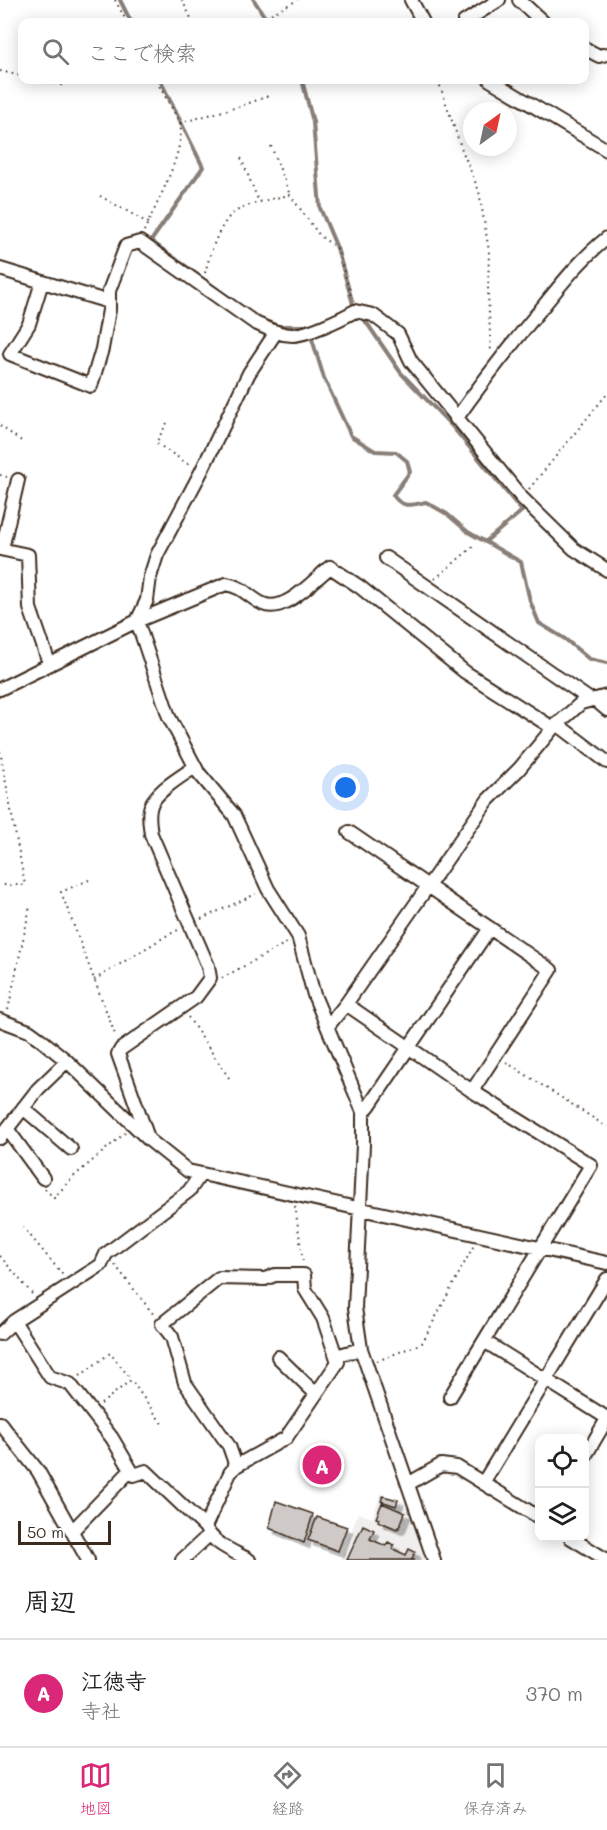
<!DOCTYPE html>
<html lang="ja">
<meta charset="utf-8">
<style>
:root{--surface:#fff;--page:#f6f6f6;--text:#202124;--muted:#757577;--line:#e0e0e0;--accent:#db2777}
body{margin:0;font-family:Mali,"Klee One",sans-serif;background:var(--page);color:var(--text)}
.controls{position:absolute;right:18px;bottom:18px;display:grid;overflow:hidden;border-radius:12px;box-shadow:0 3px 15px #0003}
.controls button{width:54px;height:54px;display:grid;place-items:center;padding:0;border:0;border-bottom:2px solid var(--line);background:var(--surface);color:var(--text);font:30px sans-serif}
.compass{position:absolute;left:463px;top:102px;width:54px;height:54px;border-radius:50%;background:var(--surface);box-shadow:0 3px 15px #0003;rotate:33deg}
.scale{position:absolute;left:18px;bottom:15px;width:93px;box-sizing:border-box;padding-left:6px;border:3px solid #3b2a1e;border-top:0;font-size:16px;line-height:21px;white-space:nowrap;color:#3b2a1e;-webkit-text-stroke:4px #fff;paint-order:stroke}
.you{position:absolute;left:346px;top:788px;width:21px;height:21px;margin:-15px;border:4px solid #fff;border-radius:50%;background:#1a73e8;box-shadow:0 0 0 9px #1a73e833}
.badge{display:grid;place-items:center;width:39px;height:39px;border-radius:50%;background:var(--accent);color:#fff;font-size:20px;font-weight:700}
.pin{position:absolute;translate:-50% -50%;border:3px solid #fff;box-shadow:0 2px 6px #0006}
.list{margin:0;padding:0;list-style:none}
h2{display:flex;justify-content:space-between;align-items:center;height:78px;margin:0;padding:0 24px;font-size:26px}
h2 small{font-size:20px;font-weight:400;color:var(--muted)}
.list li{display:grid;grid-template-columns:39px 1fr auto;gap:18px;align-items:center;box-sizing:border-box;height:108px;padding:0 24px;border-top:2px solid var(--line)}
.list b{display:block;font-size:22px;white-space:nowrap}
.list p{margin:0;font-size:20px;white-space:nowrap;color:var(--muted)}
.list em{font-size:20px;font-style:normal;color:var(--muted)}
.icon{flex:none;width:33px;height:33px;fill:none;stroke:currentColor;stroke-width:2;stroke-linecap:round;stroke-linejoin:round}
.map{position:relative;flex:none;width:607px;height:1560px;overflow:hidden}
.search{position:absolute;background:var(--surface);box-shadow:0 3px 15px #0003;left:18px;right:18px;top:18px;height:66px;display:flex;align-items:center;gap:15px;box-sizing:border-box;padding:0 21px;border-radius:12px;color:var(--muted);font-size:22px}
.sheet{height:186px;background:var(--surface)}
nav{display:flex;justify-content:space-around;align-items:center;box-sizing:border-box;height:84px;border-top:2px solid var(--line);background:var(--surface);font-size:16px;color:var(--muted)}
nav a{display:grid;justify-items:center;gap:3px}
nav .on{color:var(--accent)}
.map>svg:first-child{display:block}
.built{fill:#f1efee}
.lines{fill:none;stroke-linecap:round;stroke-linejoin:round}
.stream{stroke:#887e77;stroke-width:4}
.building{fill:#cfcac7;stroke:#3b2a1e;stroke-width:1.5;filter:url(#shadow)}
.minor-casing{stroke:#3b2a1e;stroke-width:16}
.path{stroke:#3b2a1e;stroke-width:2;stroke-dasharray:1.5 4.5;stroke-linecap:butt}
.minor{stroke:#fff;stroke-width:12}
</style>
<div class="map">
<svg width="607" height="1560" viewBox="0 0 607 1560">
<defs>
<filter id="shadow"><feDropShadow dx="5.5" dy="5.5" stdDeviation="0" flood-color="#0004"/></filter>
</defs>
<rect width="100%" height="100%" fill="#fff"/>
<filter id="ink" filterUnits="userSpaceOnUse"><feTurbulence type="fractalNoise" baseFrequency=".0167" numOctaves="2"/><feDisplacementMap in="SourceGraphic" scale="12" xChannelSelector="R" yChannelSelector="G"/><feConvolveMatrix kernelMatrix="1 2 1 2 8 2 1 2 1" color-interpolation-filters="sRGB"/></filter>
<g filter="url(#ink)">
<!-- built -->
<path class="built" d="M381,1494L408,1503L428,1560H341L358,1513L372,1518Z"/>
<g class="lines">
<!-- stream -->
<path class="stream" d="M120,0L131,22
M254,0L268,22
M160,80L203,167L151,241L231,299
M302,80L313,122L320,208L337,248L353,304L356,307
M362,316L401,373L451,425L522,511L485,542
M272,326H308L324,378L351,436L375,451L396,452L407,461L410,472L393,495C402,509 412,505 426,502L447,514L468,532L521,562L530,601L539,623L565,639L589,659L607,663"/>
</g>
<!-- building -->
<path class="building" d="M383,1496L398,1500L396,1506L381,1501Z
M276,1501L313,1514L304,1543L269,1528Z
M382,1503L405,1513L399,1528L398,1527L397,1529L378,1521L379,1519L376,1518Z
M317,1517L347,1527L338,1551L308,1540Z
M363,1525L374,1530L370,1539L386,1546L388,1542L394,1545L393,1549L406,1555L409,1549L415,1552L412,1559L415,1560H347Z"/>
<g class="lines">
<!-- minor casing -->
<g class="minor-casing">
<path id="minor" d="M411,0L423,22
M519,0L543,22
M464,22L499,0
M584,48L599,56L607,54
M490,80L607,150
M0,269L109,302
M42,282L29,324L10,354L91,386L102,349L109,310V291L126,246L140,242L255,323C267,328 279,335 292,335C307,335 341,319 355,311L373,315L398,334L411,361L522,498L574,549L607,570
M276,332L249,373L201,472L157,555L150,577L147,600L137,621L169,717L198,772L234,815L268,889L298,936L314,995L363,1112V1145L355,1308L361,1349L434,1560
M456,419C483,381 511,345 541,309C562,283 581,259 607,238
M0,549L28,555L30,608L49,663
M2,549L18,480
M386,558L589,699
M0,689L137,621L226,584C244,587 248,597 263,604C284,614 314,580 330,567L360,587L465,672L553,728
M594,699L607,710
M557,724L607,762
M349,832L551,970L472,1091
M346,1004L472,1091L591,1165L450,1397
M0,1020L29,1031L40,1039L67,1061L148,1139L188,1171L607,1263
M328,1026L346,1004L488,800L519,769L553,728L581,703L607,696
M23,1108L71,1149
M363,1112L369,1106L490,928
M8,1130L43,1178
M147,1135L118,1054L121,1049L196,997L210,978L208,966L151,834C150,826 148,817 150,809C152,793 182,776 195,767
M0,1138L38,1089L67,1061
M14,1321L50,1377L70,1384L112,1438L134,1475L146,1471L205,1527
M0,1334L14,1321L101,1265L106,1254L189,1191L200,1175
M484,1341L607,1418
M336,1356L361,1349
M278,1357L316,1394
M0,1423L38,1471L88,1560
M584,1458L607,1419
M236,1466L229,1446L185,1383L172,1337L162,1324L219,1278L265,1279L275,1275H304L305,1289L323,1318L338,1362L286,1438L236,1466L230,1473L205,1527C213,1544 233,1551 249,1560
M483,1483L607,1279
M408,1484L441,1465L457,1467L540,1518
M72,1531L131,1470
M571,1538L607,1560
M182,1560L209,1535"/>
</g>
<!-- path -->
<path class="path" d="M115,0L127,22
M182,0L193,22
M255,22L298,0
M0,71L22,76
M37,80L65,86
M438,80L462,150L479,191L489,251L488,293L491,353
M180,123L241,106L271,95
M271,146L290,195
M241,158L259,202
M100,196L148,223
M144,231C156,205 186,150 180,123L156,80
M205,273C210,254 216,233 229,217C239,205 275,198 290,195L320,236L337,248L352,299
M167,423L156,443L191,466
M0,426L23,442
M0,475L7,477
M529,489L607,394
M435,579L476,544
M0,751L25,885H0
M89,880L61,892L116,1037
M201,919L256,894
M222,978L288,942
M94,980L166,936L180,929
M8,1010L30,907
M188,1017L231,1081
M506,1062L607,1127
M45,1189L54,1198L72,1178L125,1133
M295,1206L303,1262
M23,1227L63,1275
M0,1256L33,1295
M115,1265L154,1315
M377,1361L422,1343L474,1245
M80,1376L110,1353L131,1379
M101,1404L131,1380L163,1425"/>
<!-- minor -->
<use href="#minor" class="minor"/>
</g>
</g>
</svg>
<div class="controls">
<button><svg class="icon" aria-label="locate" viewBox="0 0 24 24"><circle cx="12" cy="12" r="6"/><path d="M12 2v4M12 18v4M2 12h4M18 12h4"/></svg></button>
<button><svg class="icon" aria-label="layers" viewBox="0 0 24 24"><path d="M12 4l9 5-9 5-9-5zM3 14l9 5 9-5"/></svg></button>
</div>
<svg class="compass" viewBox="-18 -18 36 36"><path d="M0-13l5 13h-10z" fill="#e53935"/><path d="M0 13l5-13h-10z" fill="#757577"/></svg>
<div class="scale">50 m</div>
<div class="you"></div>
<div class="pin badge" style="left:322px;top:1465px">A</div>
<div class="search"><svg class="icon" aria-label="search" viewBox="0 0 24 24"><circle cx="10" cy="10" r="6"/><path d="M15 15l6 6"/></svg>ここで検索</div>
</div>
<section class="sheet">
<h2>周辺<small></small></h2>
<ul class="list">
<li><span class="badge">A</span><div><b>江徳寺</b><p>寺社</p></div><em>370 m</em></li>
</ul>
</section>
<nav>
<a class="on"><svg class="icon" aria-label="map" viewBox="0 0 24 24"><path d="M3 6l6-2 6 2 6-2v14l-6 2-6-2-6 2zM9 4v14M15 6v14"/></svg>地図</a>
<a><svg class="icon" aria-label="directions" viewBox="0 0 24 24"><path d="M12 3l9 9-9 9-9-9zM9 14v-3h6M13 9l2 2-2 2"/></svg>経路</a>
<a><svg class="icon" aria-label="saved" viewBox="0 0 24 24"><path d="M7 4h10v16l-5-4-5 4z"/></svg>保存済み</a>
</nav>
